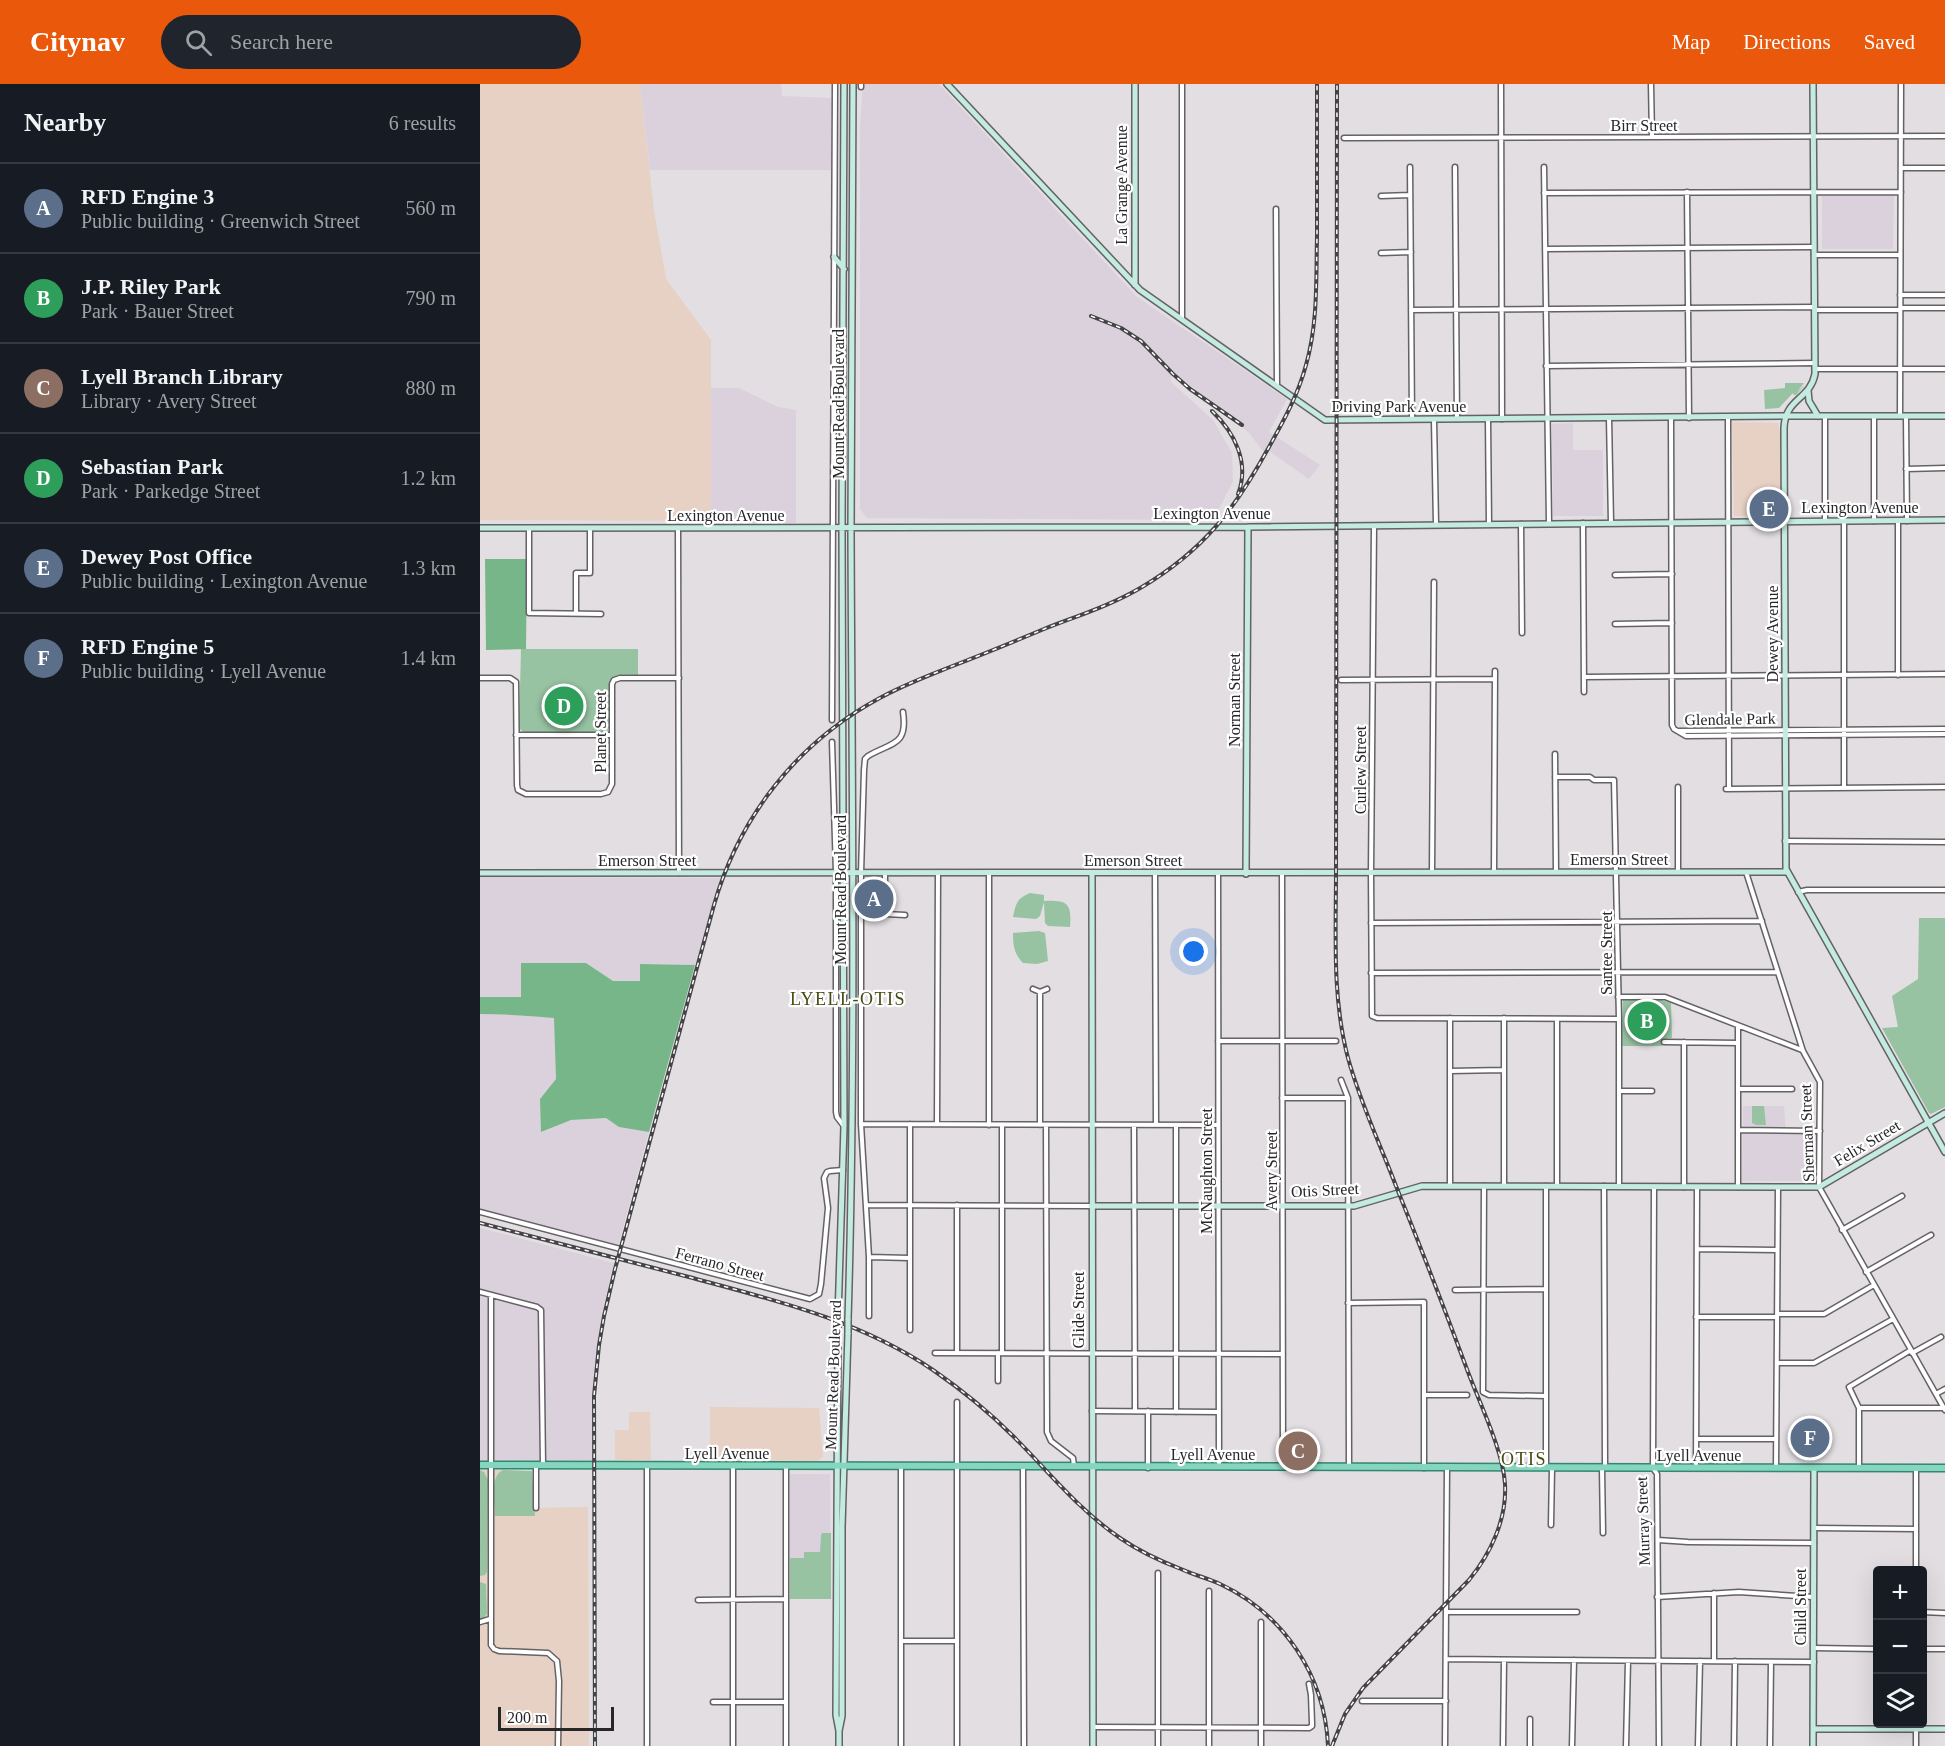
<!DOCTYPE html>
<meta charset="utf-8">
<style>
:root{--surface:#171b24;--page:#20242c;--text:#f1f3f6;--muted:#9ea1a6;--line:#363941;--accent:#ea580c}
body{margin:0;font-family:"Times New Roman",serif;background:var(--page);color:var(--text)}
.controls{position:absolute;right:18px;bottom:18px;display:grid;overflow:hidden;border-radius:6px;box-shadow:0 6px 24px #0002}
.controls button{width:54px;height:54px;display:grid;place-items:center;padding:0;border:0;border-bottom:2px solid var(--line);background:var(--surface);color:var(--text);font:30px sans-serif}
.scale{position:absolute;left:18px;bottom:15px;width:116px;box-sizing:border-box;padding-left:6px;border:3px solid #272628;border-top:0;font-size:16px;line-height:21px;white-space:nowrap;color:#272628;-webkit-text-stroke:4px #fff;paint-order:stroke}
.you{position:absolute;left:714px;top:868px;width:21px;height:21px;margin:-15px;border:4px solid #fff;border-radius:50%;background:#1a73e8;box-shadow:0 0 0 9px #1a73e833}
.badge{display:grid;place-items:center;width:39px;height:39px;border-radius:50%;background:var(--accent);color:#fff;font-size:20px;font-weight:700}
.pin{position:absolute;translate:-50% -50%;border:3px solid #fff;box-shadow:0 2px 6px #0006}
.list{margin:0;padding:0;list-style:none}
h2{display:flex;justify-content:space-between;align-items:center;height:78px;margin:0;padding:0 24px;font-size:26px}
h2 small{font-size:20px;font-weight:400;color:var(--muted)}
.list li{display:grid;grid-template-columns:39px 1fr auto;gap:18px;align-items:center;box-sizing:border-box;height:90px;padding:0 24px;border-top:2px solid var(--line)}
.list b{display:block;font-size:22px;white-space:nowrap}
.list p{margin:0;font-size:20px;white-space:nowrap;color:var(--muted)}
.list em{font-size:20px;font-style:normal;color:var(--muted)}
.icon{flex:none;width:33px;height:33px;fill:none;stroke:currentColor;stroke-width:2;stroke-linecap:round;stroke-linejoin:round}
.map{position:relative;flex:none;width:1465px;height:1662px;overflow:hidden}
header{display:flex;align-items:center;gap:36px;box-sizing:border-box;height:84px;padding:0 30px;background:var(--accent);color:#fff}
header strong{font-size:28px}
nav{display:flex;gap:33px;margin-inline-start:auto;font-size:21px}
.search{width:420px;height:54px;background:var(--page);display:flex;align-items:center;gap:15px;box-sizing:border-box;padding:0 21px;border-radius:33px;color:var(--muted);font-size:22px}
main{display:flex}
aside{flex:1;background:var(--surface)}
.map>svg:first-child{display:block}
.commercial{fill:#e6d1c4}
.built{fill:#dad1dc}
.green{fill:#97c3a2}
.forest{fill:#77b689}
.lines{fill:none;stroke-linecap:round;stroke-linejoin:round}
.street-casing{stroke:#656266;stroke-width:7}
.secondary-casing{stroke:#656266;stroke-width:8}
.primary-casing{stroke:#31876f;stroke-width:9}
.street{stroke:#fff;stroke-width:4}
.secondary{stroke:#c3ebdf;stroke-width:5}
.primary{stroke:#86d6bf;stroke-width:6}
.rail-casing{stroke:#444345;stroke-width:4}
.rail{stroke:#fff;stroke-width:1.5;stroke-dasharray:4.5;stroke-linecap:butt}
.secondary-bridge-casing{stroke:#656266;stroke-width:8;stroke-linecap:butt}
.secondary-bridge{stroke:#c3ebdf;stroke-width:5}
.labels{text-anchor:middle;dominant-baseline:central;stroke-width:4.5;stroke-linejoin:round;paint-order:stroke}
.street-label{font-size:16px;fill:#272628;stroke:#fff}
.neighbourhood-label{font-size:18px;letter-spacing:1.5px;fill:#454c11;stroke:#fff}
</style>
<header>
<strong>Citynav</strong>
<div class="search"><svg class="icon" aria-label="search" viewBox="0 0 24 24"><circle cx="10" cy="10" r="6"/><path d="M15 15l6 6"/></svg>Search here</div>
<nav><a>Map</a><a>Directions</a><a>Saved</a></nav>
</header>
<main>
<aside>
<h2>Nearby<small>6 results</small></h2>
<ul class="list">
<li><span class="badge" style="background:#5c6f8a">A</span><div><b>RFD Engine 3</b><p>Public building · Greenwich Street</p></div><em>560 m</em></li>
<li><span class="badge" style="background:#2e9e5b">B</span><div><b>J.P. Riley Park</b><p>Park · Bauer Street</p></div><em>790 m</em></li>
<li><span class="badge" style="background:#8d6e63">C</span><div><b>Lyell Branch Library</b><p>Library · Avery Street</p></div><em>880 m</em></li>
<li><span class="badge" style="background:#2e9e5b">D</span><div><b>Sebastian Park</b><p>Park · Parkedge Street</p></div><em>1.2 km</em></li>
<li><span class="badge" style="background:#5c6f8a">E</span><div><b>Dewey Post Office</b><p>Public building · Lexington Avenue</p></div><em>1.3 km</em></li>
<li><span class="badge" style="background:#5c6f8a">F</span><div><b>RFD Engine 5</b><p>Public building · Lyell Avenue</p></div><em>1.4 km</em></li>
</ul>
</aside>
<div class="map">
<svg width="1465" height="1662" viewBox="0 0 1465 1662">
<rect width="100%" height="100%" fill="#e2dee2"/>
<!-- commercial -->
<path class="commercial" d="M0,0H160L174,127L186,195L231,256V437L0,436Z
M1252,338L1298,339L1301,353V432H1254Z
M230,1323L339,1324L343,1373L338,1377L230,1376Z
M149,1328H170L171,1376H135V1346H149Z
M0,1386L52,1387L54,1424L108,1423L109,1662H0Z"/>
<!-- built -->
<path class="built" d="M160,0H301L302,12L351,14L352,86H170Z
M383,0H459L657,213L807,315L789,348L840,381L829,395L789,367L786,371L769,349L692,287L691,298L733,336L752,369L753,397L737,429L730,436L387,434L380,425V42Z
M1342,112H1414L1413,165H1342Z
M231,304H259L298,323L316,326V439H231Z
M1093,339V366H1123V432H1073L1072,340Z
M0,793L241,794L215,881L161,880L160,897H133L106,879H41V913H0Z
M0,930H31L43,932L74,933L76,995L60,1015L62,1048L91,1036L126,1034L139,1043L169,1048L138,1162L0,1126Z
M1263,1022H1304L1306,1048L1336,1049L1335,1097H1262Z
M0,1144L134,1179L123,1224L115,1278L112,1310L113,1377H0Z
M310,1390H350L351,1515H310Z"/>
<!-- green -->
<path class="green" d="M1305,299H1324L1317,308L1326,300L1316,311H1313L1314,309L1312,310L1299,324L1285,325L1284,306L1305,304Z
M41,565H158V591C148,591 136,588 130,597L129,643L127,648H43L39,644Z
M550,809L564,811V817C587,816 592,819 590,843L568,842L565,839L564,818L560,832L556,835L533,833C536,820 536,815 550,809Z
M1439,834H1465V1023L1451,1030L1449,1029L1402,944L1418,943L1412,912L1438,895Z
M559,847L565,849L568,877L557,880L543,879C534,870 533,861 533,849Z
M1143,916H1181L1191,919L1192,954L1183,955L1182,962H1142Z
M1272,1022H1284L1286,1041H1276L1272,1039Z
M0,1386L4,1388L8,1396L7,1488L5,1491L0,1492Z
M23,1386L52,1387L55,1432H15C15,1419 9,1392 23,1386Z
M342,1449H351V1515H310V1474H324V1468H340L341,1452Z
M0,1498L6,1500L7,1529L5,1533L0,1535Z"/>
<!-- forest -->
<path class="forest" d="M5,475H47L46,565L6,566Z
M41,879H106L133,897H160V880L215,881L169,1048L139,1043L126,1034L91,1036L61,1048L60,1015L76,995L74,934C50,932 25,930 0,930V913H41Z"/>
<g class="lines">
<!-- street casing -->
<g class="street-casing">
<path id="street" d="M381,0V3
M1021,0L1022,335
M1171,0L1172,53
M864,54L1465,52
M930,83L932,335
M975,83L977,335
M1064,83L1069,439
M1421,84H1465
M1207,108L1209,334
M1064,109L1421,108
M901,112L930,111
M796,125L797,302
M1065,165L1333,163
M901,169L931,168
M1334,171H1420
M1420,211H1465
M1420,224H1465
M931,226L1334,223
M1335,226H1420
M702,235V0
M1066,282L1335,279
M1335,285H1465
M1394,332V437
M1420,332L1421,0
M1426,332L1427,437
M1248,333L1249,705
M1129,334L1131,439
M1191,334L1192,641L1194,645L1206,652L1465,650
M954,336L956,440
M1008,336L1009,440
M1426,385L1465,384
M1345,437V332
M1364,437V704
M1418,437V591
M1103,439L1104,608
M1041,440L1042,549
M894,442L891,789L892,932L897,934L1139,935
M49,445V529L121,530
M198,445L199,789
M1135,491L1192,490
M96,529V489H110V445
M1135,540L1192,539
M1104,593L1465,590
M0,594H30L36,598L37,701L38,706L46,710H121L128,708L132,700V600L134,596L140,594H199
M861,596L1015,595
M352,636L355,0
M1198,647L1465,645
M36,651H132
M352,658L356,789V1028L357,1033L363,1041
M1075,670L1076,788
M1075,693H1110L1114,696H1134L1139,935V1102
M1246,705L1465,703
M1305,757L1465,758
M952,788L954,498
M1014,788L1015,587
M1198,788V703
M1266,788L1323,967L1340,998L1339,1103L1465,1326
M405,789V830L425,831
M675,789L676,1041
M802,789L803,1383
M738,790L739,1383
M1318,808L1327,806H1465
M891,839L1282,837
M891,889L1297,888
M553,905L560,908L567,905
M560,908V1041
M1138,913H1185L1322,966
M970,934V1102
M1024,934V1102
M1077,935V1102
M738,957H856
M1184,958L1258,959
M1204,958V1103
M970,987L1023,986
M861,996L868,1014L869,1383
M1258,1005H1312
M1139,1007H1172
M802,1014H868
M381,1040L737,1041
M457,1040L458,789
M509,1041V789
M522,1041V1269
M566,1041L567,1348L571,1357L593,1374L594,1382
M654,1041L655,1327
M1258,1046L1340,1047
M1004,1102L1003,1308L1009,1311L1066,1312
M1124,1102L1125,1383
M1174,1103L1173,1384L1177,1390L1179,1662
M1258,1103V942
M386,1121L611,1122
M477,1121V1269
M0,1128L330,1215L339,1210L341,1200L348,1124L344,1094L347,1088L350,1087L363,1086
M1362,1146L1422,1112
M1217,1165L1297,1166
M389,1173L429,1174
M1386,1188L1451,1151
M975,1206L1065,1205
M0,1208L57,1223L61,1226L63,1381
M11,1211V1561L14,1565L19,1567L68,1569L77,1577L79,1597L78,1662
M868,1219L944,1218V1384
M1298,1230H1344L1394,1201
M389,1232V1173L381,1040V789L384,686L385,675L388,672C412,658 428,662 423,628
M1216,1233H1297
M430,1246V1040
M455,1269L803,1270
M1432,1269L1461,1253
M1297,1279H1334L1413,1235
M518,1297V1269
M1456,1310L1465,1305
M944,1311H987
M477,1318V1662
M1379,1324H1464
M612,1327L739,1328
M696,1328V1041
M1216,1355H1296
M306,1382V1662
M543,1383L544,1662
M1066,1383V1102
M668,1384V1327
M1122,1384L1123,1449
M1216,1384L1217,1103
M1296,1384L1298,1103
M1379,1384V1324L1369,1303L1431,1266
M56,1424V1381
M1071,1441L1072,1384
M1334,1444L1436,1445
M1178,1456L1208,1458L1334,1459
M1436,1486V1384
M678,1489V1662
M729,1507V1662
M1177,1513L1259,1508L1333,1513
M218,1516L306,1515
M966,1528H1097
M1442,1528L1465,1529
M0,1538L10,1535
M781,1538V1662
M421,1557H477
M1334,1564L1398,1565
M1442,1565H1465
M966,1575L1334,1578
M1234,1577V1509
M882,1617H966
M233,1618H306
M613,1643L829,1644L832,1642V1639L831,1611L829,1600
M167,1662V1382
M253,1662V1382
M421,1662V1383
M965,1662L967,1384
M1023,1662L1024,1576
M1050,1662V1635
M1092,1662L1094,1576
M1146,1662L1148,1577
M1218,1662L1220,1577
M1254,1662L1255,1577
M1290,1662L1291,1578
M1436,1662V1640"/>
</g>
<!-- secondary casing -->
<g class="secondary-casing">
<path id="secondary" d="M467,0L660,206L845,336L1305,332H1465
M655,0V201
M1333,0L1335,290C1330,316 1305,314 1304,344L1306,785L1465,1068
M354,173L364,185
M1328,306L1329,317L1338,332
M0,444L768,443L1465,436
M0,789L1306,788
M612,789L613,1662
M766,790L768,443
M611,1122H874L942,1102L1339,1103L1465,1029
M358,1233L364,1042L362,444L364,0
M368,1236C376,973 372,710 371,447C371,298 372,149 373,0
M358,1245L356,1631L359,1647V1662
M1334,1645H1465
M359,1647L362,1632V1443L368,1249
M1333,1662L1334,1384"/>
</g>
<!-- primary casing -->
<g class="primary-casing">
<path id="primary" d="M0,1381L1465,1384"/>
</g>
<!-- street -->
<use href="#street" class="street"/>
<!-- secondary -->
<use href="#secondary" class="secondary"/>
<!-- primary -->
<use href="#primary" class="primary"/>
<!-- rail casing -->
<g class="rail-casing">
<path id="rail" d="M611,232L641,244L661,257L693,290L710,305L762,341
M732,327C755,349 770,379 758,410
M0,1139C70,1157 139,1175 209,1193C294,1216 379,1236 453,1286C482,1306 509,1328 534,1353C569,1388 599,1426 640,1454C659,1467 680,1477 701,1485C714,1491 727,1494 740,1500C804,1530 845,1592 848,1662
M115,1662L114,1312L119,1261L124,1232L135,1185L234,821C259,733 317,659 398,615C421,602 445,593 470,583C501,571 533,558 564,545C597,532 632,521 662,503C724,466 755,425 789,363C804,336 818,311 826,281C838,239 836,196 837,152C837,102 837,51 837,0
M852,1662L865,1630L883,1604L989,1496C1011,1469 1027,1435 1025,1400C1023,1367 1000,1320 988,1288C965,1226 941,1164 916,1102C900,1060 880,1018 868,974C852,914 856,851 856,789L857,0"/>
</g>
<!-- rail -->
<use href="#rail" class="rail"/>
<!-- secondary-bridge casing -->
<g class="secondary-bridge-casing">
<path id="secondary-bridge" d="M358,1245V1233
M368,1249V1236"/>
</g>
<!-- secondary-bridge -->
<use href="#secondary-bridge" class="secondary-bridge"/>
</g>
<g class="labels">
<!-- street labels -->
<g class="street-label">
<text x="1164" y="41">Birr Street</text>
<text transform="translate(641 101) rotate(-90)">La Grange Avenue</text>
<text transform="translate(358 320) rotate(-90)">Mount Read Boulevard</text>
<text x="919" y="322">Driving Park Avenue</text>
<text x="1380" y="423">Lexington Avenue</text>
<text x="732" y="429">Lexington Avenue</text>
<text x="246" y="431">Lexington Avenue</text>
<text transform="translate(1292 550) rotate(-90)">Dewey Avenue</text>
<text transform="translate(754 616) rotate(-90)">Norman Street</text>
<text transform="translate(1250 635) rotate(-1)">Glendale Park</text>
<text transform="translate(120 648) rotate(-90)">Planet Street</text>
<text transform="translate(880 686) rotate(-90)">Curlew Street</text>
<text x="1139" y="775">Emerson Street</text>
<text x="167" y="776">Emerson Street</text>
<text x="653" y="776">Emerson Street</text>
<text transform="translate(360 806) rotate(-90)">Mount Read Boulevard</text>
<text transform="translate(1126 869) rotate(-90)">Santee Street</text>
<text transform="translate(1327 1049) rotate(-92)">Sherman Street</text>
<text transform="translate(1387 1059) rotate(-31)">Felix Street</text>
<text transform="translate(726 1087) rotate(-90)">McNaughton Street</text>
<text transform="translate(791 1087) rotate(-90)">Avery Street</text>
<text transform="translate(845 1106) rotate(-3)">Otis Street</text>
<text transform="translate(240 1180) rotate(15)">Ferrano Street</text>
<text transform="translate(598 1226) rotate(-90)">Glide Street</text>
<text transform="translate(353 1291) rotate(-88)">Mount Read Boulevard</text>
<text x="247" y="1369">Lyell Avenue</text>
<text x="733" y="1370">Lyell Avenue</text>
<text x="1219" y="1371">Lyell Avenue</text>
<text transform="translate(1163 1437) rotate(-92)">Murray Street</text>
<text transform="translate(1320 1523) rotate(-90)">Child Street</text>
</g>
<!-- neighbourhood labels -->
<g class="neighbourhood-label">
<text x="368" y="915">LYELL-OTIS</text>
<text x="1044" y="1375">OTIS</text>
</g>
</g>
</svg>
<div class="controls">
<button>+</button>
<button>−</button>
<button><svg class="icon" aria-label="layers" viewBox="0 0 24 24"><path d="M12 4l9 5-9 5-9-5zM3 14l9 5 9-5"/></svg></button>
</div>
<div class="scale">200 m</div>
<div class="you"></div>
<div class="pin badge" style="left:394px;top:815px;background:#5c6f8a">A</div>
<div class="pin badge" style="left:1167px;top:937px;background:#2e9e5b">B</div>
<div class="pin badge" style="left:818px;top:1367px;background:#8d6e63">C</div>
<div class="pin badge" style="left:84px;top:622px;background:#2e9e5b">D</div>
<div class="pin badge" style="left:1289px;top:425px;background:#5c6f8a">E</div>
<div class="pin badge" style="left:1330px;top:1354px;background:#5c6f8a">F</div>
</div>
</main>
